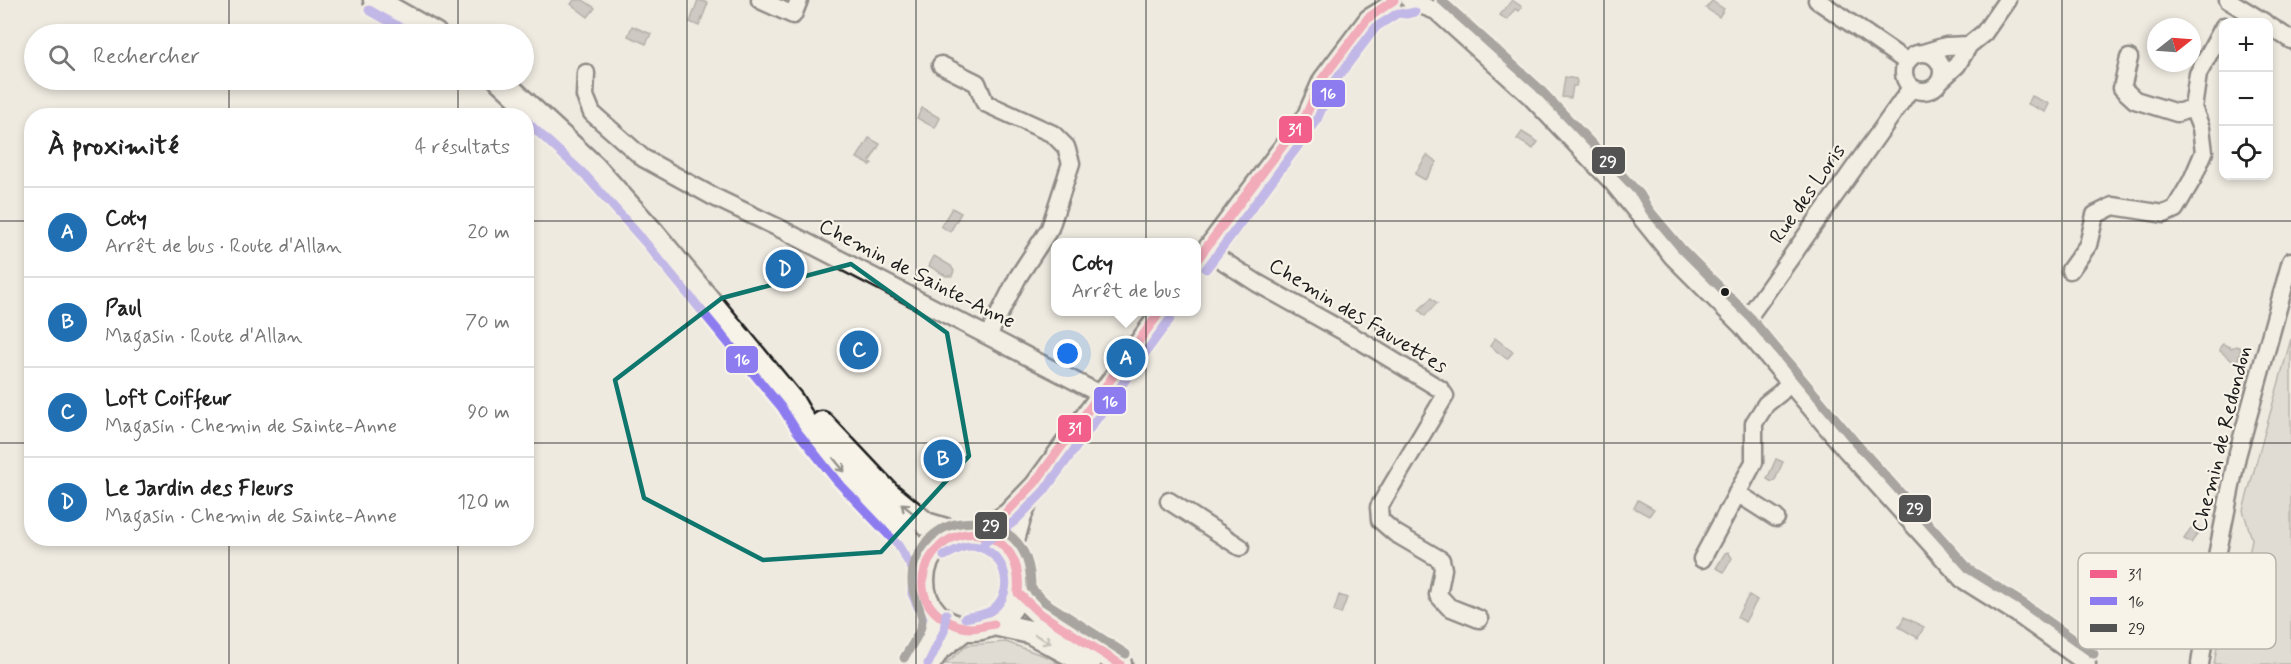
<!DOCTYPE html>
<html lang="fr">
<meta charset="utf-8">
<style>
:root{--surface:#fff;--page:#f2f2f2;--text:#222;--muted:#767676;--line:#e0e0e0;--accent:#1f6fb2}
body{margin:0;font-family:Mynerve,sans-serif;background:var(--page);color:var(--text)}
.controls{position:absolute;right:18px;top:18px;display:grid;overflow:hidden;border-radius:12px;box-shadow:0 3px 9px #0003}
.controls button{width:54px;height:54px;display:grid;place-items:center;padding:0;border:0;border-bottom:2px solid var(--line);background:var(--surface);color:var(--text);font:30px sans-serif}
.compass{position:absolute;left:2147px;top:18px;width:54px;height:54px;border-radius:50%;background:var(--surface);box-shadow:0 3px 9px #0003;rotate:73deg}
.you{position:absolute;left:1068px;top:354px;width:21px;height:21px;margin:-15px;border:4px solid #fff;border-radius:50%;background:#1a73e8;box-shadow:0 0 0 9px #1a73e833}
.badge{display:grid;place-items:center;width:39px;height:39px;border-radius:50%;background:var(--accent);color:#fff;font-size:20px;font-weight:700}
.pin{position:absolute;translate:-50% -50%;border:3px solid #fff;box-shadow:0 2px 6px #0006}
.popup{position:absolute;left:1051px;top:238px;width:150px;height:78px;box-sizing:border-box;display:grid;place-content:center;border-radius:12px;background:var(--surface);filter:drop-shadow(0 2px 4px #0005);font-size:20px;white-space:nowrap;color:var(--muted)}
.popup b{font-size:22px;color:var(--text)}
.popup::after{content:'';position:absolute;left:50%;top:100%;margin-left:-12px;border:12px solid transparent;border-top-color:var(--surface)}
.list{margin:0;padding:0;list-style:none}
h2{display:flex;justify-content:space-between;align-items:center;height:78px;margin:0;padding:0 24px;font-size:26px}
h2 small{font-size:20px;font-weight:400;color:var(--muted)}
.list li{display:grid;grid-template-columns:39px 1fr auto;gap:18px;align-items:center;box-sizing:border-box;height:90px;padding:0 24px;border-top:2px solid var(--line)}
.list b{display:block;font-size:22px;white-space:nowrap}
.list p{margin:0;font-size:20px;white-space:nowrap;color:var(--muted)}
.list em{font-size:20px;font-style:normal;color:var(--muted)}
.icon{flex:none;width:33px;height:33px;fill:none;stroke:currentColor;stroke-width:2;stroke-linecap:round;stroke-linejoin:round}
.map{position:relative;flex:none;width:2291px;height:664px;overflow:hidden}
.search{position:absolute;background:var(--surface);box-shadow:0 3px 9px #0003;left:24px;top:24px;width:510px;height:66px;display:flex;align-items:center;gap:15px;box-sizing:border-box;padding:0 21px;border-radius:33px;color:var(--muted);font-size:22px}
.panel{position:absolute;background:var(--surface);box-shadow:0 3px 9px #0003;left:24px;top:108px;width:510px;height:438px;border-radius:24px}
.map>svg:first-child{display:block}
.green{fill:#cfccc3;stroke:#767470;stroke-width:1.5}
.water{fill:#a6a39d;stroke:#6f6d69;stroke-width:1.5}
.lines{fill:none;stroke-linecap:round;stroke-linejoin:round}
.minor-casing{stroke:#1c1c1c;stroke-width:21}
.major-casing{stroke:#1c1c1c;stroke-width:27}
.minor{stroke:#f7f3e8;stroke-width:16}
.major{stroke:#f7f3e8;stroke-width:22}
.bus-1-casing{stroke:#f7f3e8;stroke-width:14}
.bus-2-casing{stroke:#f7f3e8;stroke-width:14}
.bus-3-casing{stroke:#f7f3e8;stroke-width:14}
.bus-1{stroke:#f35f8b;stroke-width:9}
.bus-2{stroke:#8d7cef;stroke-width:9}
.bus-3{stroke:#535353;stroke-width:9}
.oneway{stroke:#94928c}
.marked{fill:none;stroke:#0f766e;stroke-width:4.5;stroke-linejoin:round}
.grid{fill:none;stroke:#1c1c1c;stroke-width:1.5;stroke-opacity:0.55}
.bus-dot{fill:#1c1c1c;stroke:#f7f3e8;stroke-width:2}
.labels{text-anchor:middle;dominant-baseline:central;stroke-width:4.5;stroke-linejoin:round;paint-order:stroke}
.street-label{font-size:21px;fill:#1c1c1c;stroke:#f7f3e8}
.key{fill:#f7f3e8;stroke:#b5b2ab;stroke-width:1.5}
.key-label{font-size:16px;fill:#1c1c1c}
.line-badge{stroke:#f7f3e8;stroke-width:2}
.badge-label{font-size:16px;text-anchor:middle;font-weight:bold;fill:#fff}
</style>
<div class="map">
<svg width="2291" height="664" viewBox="0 0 2291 664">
<rect width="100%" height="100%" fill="#eeeae0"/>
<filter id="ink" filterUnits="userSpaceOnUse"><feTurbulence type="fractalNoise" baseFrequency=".0167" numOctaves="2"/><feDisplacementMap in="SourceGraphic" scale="12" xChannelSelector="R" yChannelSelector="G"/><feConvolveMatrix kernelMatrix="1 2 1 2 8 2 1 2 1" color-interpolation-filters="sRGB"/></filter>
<g filter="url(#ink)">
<!-- green -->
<path class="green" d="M2291,339V664H2214L2224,607L2245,577L2252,539L2243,510Z
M1006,642L1050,658L1059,664H945L968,645Z"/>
<!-- water -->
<path class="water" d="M574,0H583L595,8L588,17L571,4Z
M698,0L708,3L699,26L690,22Z
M1512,0L1522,7L1519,11L1515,9L1507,20L1500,15Z
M1712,1L1724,9L1719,17L1706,8Z
M632,26L651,34L646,44L628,36Z
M1565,77L1576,79L1577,82L1576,86H1573L1571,98L1562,97Z
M2032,96L2049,104L2045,112L2028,104Z
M922,108L940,118L935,128L917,118Z
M1522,132L1538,142L1533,149L1517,139Z
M869,138L880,144L870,161L872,163L870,165L857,158Z
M1427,155L1437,162L1425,180L1415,174Z
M952,208L961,213L950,232L941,226Z
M934,256L951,266L954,271L952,276H946L929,266Z
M1431,298L1437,303L1425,316L1419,310Z
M1495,338L1513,352L1507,359L1490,346Z
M2223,344L2231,348L2236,346L2241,348L2238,360L2234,362L2220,351V347Z
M1776,459L1783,462L1775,480L1772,482L1767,479Z
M1638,500L1654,509L1649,516L1634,508Z
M2194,524L2201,529L2191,543L2184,539Z
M1728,552L1732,558L1724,572L1716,568L1725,553Z
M1339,595L1347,598L1341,614L1334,611Z
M1749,595L1757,600L1745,622L1737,617Z
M1904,617L1924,627L1918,638L1899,627Z"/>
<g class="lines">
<!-- minor casing -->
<g class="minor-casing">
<path id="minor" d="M760,0L793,15L799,0
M1817,0L1907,62
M2228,0L2264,22
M1410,1L1436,11L1530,96L1613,183L1672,256L1742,326L1847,451L1962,579L2016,613L2087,664
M2268,25L2291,40
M1923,53L1946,46L1969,45
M1904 72a19 19 0 1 1 38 0a19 19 0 1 1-38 0Z
M2129,58L2122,88L2135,100L2177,113L2193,108
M941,65L977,83L985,103L1053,134L1066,147L1071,163L1050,228L1018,277L988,336
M586,73L585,96L592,113L643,158L712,196L783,230L1100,394
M1941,80L1957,65L1969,45L1984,33L2007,0
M1206,250L1257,283L1361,341L1440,389L1445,396L1379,507L1380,520L1395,533L1441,560L1443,569L1438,595L1449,607L1479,619
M1196,262L1306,115L1322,79L1368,18L1388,6L1394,0
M2070,270L2088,245L2095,215L2113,206L2164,214L2175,209L2192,180L2204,152L2201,128L2193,108L2198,74L2224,26
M1742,326L1911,88
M1737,493L1776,518
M1169,501L1240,547
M977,533L1007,512L1034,484L1160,312
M1012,555L1022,519L1033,491
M1702,559L1754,462V423L1766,404L1780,393L1791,381
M915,664L933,627L934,613
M932,664L940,652L968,630
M2200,664L2217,556L2237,456L2291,261"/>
</g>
<!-- major casing -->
<g class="major-casing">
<path id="major" d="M375,0L435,34
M500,80L594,167L653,233L792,401L805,423L845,473L908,538L925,567
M822,423L888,493L926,524L959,534
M923 581a48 48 0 1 1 96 0a48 48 0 1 1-96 0Z
M1018,593L1038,612L1120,664
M994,624L1030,632L1089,664"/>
</g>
<!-- minor -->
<use href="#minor" class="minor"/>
<!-- major -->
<use href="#major" class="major"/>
<!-- bus-1 casing -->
<g class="bus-1-casing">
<path id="bus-1" d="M1196,261L1306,115L1322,79L1368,18L1394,0
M977,533L1007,512L1034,484L1160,312
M1018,593L1038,612L1120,664
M994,624C987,625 979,628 971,628C960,628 950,623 941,617C894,583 947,510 997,541C1015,553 1020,572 1018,593"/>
</g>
<!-- bus-2 casing -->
<g class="bus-2-casing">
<path id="bus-2" d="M369,10L412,34
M526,121L585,175L644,241L782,408L796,430L836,480L898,545L913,570L912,594L923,618
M1206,269L1316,122L1332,85L1376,27L1398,13L1406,14L1415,12
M984,543L1015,521L1044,491L1170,319
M944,556C952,552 962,546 970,546C1003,546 1019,590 992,610C985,615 973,616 965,618
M928,664L944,631L946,614"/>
</g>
<!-- bus-3 casing -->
<g class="bus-3-casing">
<path id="bus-3" d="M1441,0L1538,87L1640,194L1650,211L1681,248L1751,318L1856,443L1970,570L2023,603L2094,654
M904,658C910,647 921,634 922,621C922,610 915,600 913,590C907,559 930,527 961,523C981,520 998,525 1013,538C1027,551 1031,569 1031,588L1045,602L1126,654"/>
</g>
<!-- bus-1 -->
<use href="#bus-1" class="bus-1"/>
<!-- bus-2 -->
<use href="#bus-2" class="bus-2"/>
<!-- bus-3 -->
<use href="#bus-3" class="bus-3"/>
</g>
<!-- one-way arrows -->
<defs><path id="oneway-shaft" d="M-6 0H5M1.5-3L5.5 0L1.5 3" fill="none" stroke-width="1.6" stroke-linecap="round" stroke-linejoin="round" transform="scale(1.5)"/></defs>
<g class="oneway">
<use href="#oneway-shaft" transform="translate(839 465) rotate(51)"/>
<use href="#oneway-shaft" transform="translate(908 509) rotate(-141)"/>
<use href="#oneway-shaft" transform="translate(1043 639) rotate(28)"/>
</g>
</g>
<!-- marked area -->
<path d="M0 0H2291V664H0ZM851,264L947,333L969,456L881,552L763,560L644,498L615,380L722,298Z" fill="#eeeae0" fill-opacity=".55" fill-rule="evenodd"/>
<path class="marked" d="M851,264L947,333L969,456L881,552L763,560L644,498L615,380L722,298Z"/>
<!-- grid -->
<path class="grid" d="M229,0V34M458,0V34M687,0V664M916,0V664M1146,0V664M1375,0V664M1604,0V664M1833,0V664M2062,0V664M229,80V116M458,80V116M0,221H32M526,221H2291M0,443H32M526,443H2291M229,538V664M458,538V664"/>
<!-- markers -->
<circle class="bus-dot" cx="1725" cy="292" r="5"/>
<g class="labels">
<!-- street labels -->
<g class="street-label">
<text transform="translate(1808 194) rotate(-55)">Rue des Loris</text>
<text transform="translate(917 274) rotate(27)">Chemin de Sainte-Anne</text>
<text transform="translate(1358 316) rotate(31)">Chemin des Fauvettes</text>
<text transform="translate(2222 439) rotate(-76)">Chemin de Redondon</text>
</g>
</g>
<!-- legend -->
<rect x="2078" y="553" width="198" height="96" rx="9" class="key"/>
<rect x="2090" y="570" width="27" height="8" fill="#f35f8b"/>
<rect x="2090" y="597" width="27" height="8" fill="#8d7cef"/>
<rect x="2090" y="624" width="27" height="8" fill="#535353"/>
<g class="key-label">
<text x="2128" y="580">31</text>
<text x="2128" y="607">16</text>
<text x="2128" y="634">29</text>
</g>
<g class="line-badge">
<rect x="1311" y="79" width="35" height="29" rx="6" fill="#8d7cef"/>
<rect x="1278" y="115" width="35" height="29" rx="6" fill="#f35f8b"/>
<rect x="1591" y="146" width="35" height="29" rx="6" fill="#535353"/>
<rect x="725" y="345" width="34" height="29" rx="6" fill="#8d7cef"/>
<rect x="1093" y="386" width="34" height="29" rx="6" fill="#8d7cef"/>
<rect x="1057" y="414" width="35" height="29" rx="6" fill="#f35f8b"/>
<rect x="1898" y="494" width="34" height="29" rx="6" fill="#535353"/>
<rect x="974" y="511" width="34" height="29" rx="6" fill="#535353"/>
</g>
<g class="badge-label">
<text x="1328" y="99">16</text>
<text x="1295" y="135">31</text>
<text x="1608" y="167">29</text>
<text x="742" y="365">16</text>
<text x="1110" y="407">16</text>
<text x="1075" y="434">31</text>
<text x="1915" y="514">29</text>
<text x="991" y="531">29</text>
</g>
</svg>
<div class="controls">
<button>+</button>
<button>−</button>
<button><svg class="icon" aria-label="locate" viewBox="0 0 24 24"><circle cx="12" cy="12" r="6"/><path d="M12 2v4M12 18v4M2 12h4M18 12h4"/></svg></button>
</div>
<svg class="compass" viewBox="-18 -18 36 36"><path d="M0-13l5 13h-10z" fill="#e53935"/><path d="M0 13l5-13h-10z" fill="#767676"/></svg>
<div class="you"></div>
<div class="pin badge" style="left:1126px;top:358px">A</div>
<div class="popup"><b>Coty</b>Arrêt de bus</div>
<div class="pin badge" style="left:943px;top:459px">B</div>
<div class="pin badge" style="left:859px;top:350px">C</div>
<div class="pin badge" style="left:785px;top:269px">D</div>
<div class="search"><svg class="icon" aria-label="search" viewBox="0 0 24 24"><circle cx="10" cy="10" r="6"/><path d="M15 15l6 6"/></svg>Rechercher</div>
<section class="panel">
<h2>À proximité<small>4 résultats</small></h2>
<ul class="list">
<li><span class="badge">A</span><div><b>Coty</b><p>Arrêt de bus · Route d'Allan</p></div><em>20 m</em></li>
<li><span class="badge">B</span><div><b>Paul</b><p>Magasin · Route d'Allan</p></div><em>70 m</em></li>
<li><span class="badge">C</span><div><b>Loft Coiffeur</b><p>Magasin · Chemin de Sainte-Anne</p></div><em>90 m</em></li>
<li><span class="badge">D</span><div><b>Le Jardin des Fleurs</b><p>Magasin · Chemin de Sainte-Anne</p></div><em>120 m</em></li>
</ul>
</section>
</div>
